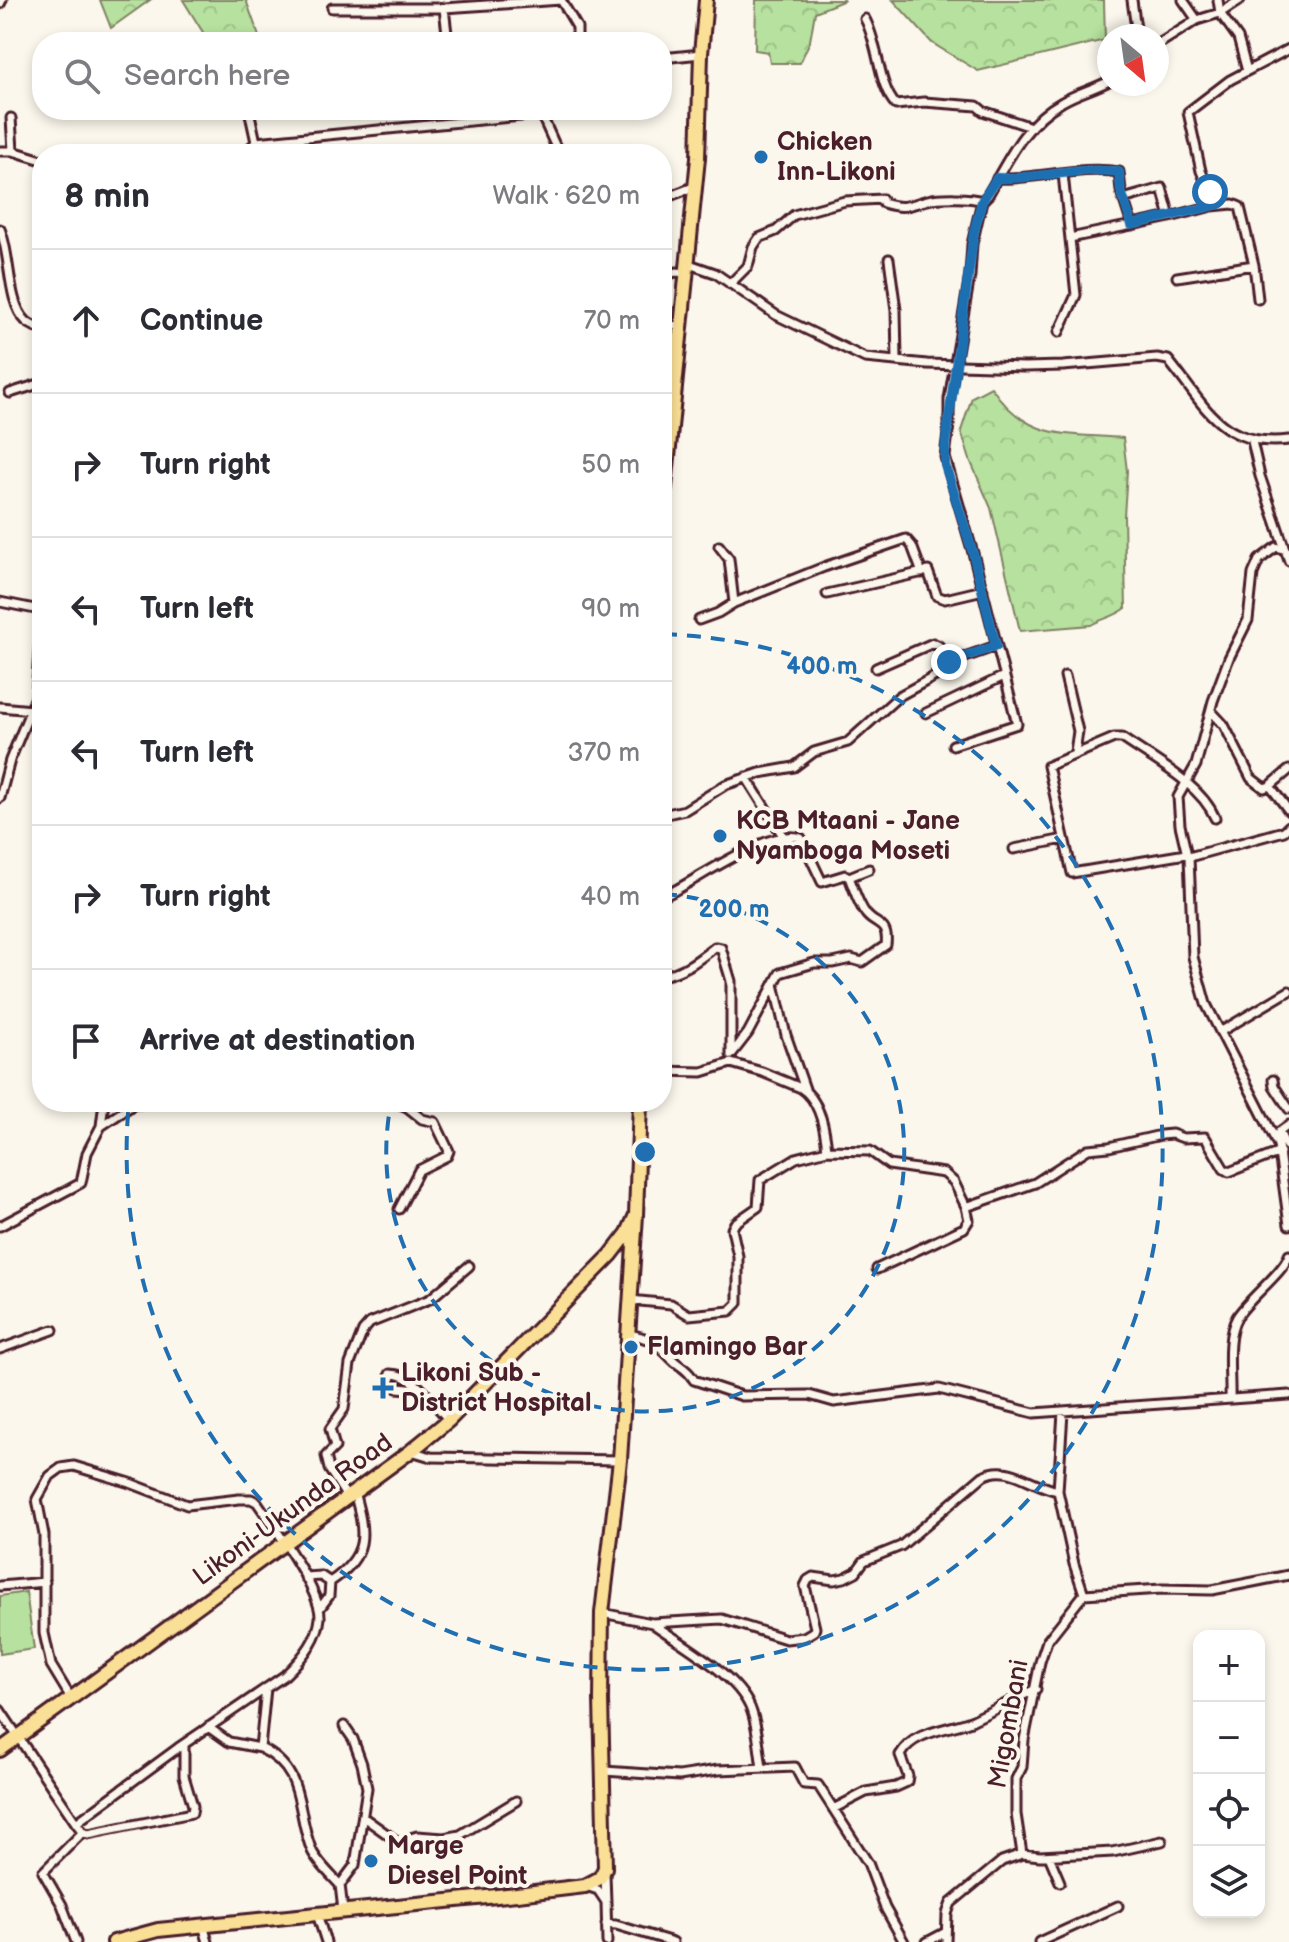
<!DOCTYPE html>
<meta charset="utf-8">
<style>
:root{--surface:#fff;--page:#f2f2f3;--text:#2b2b33;--muted:#7c7c81;--line:#e1e1e2}
body{margin:0;font-family:"Balsamiq Sans",sans-serif;background:var(--page);color:var(--text)}
.controls{position:absolute;right:24px;bottom:24px;display:grid;overflow:hidden;border-radius:16px;box-shadow:0 4px 12px #0003}
.controls button{width:72px;height:72px;display:grid;place-items:center;padding:0;border:0;border-bottom:2px solid var(--line);background:var(--surface);color:var(--text);font:40px sans-serif}
.compass{position:absolute;left:1097px;top:24px;width:72px;height:72px;border-radius:50%;background:var(--surface);box-shadow:0 4px 12px #0003;rotate:151deg}
.stop{position:absolute;width:24px;height:24px;margin:-18px;border:6px solid #1f6fb2;border-radius:50%;background:#fff}
.stop.end{background:#1f6fb2;border-color:#fff;box-shadow:0 2px 8px #0008}
.list{margin:0;padding:0;list-style:none}
h2{display:flex;justify-content:space-between;align-items:center;height:104px;margin:0;padding:0 32px;font-size:34px}
h2 small{font-size:26px;font-weight:400;color:var(--muted)}
.list li{display:grid;grid-template-columns:52px 1fr auto;gap:24px;align-items:center;box-sizing:border-box;height:144px;padding:0 32px;border-top:2px solid var(--line)}
.list b{display:block;font-size:30px;white-space:nowrap}
.list em{font-size:26px;font-style:normal;color:var(--muted)}
.icon{flex:none;width:44px;height:44px;fill:none;stroke:currentColor;stroke-width:2;stroke-linecap:round;stroke-linejoin:round}
.map{position:relative;flex:none;width:1289px;height:1942px;overflow:hidden}
.search{position:absolute;background:var(--surface);box-shadow:0 4px 12px #0003;left:32px;top:32px;width:640px;height:88px;display:flex;align-items:center;gap:20px;box-sizing:border-box;padding:0 28px;border-radius:32px;color:var(--muted);font-size:30px}
.panel{position:absolute;background:var(--surface);box-shadow:0 4px 12px #0003;left:32px;top:144px;width:640px;height:968px;border-radius:32px}
.map>svg:first-child{display:block}
.forest{fill:url(#forest-crowns);stroke:#808064;stroke-width:2}
.pitch{fill:#b6e19e;stroke:#808064;stroke-width:2}
.lines{fill:none;stroke-linecap:round;stroke-linejoin:round}
.street-casing{stroke:#4a1f2b;stroke-width:13}
.highway-casing{stroke:#4a1f2b;stroke-width:18}
.street{stroke:#fbf7ec;stroke-width:7}
.highway{stroke:#fadf96;stroke-width:12}
.route{stroke:#1f6fb2;stroke-width:10}
.ring{fill:none;stroke:#1f6fb2;stroke-width:4;stroke-dasharray:14 10}
.poi-dot{fill:#1f6fb2;stroke:#fbf7ec;stroke-width:3}
.labels{text-anchor:middle;dominant-baseline:central;stroke-width:8;stroke-linejoin:round;paint-order:stroke}
.poi-label{font-size:26px;font-weight:bold;fill:#4a1f2b;stroke:#fbf7ec;text-anchor:start}
.street-label{font-size:26px;fill:#4a1f2b;stroke:#fbf7ec}
.centre{fill:#1f6fb2;stroke:#fbf7ec;stroke-width:4}
.ring-label{font-size:24px;text-anchor:middle;font-weight:bold;fill:#1f6fb2;stroke:#fbf7ec;stroke-width:8;stroke-linejoin:round;paint-order:stroke}
</style>
<div class="map">
<svg width="1289" height="1942" viewBox="0 0 1289 1942">
<defs>
<pattern id="forest-crowns" width="20" height="18" patternUnits="userSpaceOnUse" patternTransform="scale(2)"><rect width="20" height="18" fill="#b6e19e"/><path d="M2 6a3 3 0 1 1 6 0M12 15a3 3 0 1 1 6 0" fill="none" stroke="#9ec188"/></pattern>
</defs>
<rect width="100%" height="100%" fill="#fbf7ec"/>
<filter id="ink" filterUnits="userSpaceOnUse"><feTurbulence type="fractalNoise" baseFrequency=".0125" numOctaves="2"/><feDisplacementMap in="SourceGraphic" scale="16" xChannelSelector="R" yChannelSelector="G"/><feConvolveMatrix kernelMatrix="1 2 1 2 8 2 1 2 1" color-interpolation-filters="sRGB"/></filter>
<g filter="url(#ink)">
<!-- forest -->
<path class="forest" d="M100,0H150L111,28Z
M183,0H246L261,42H209Z
M756,0H845L815,12L810,41L800,63H770L768,52L755,50Z
M893,0H1104L1105,40L978,71L932,43Z
M991,387C1028,441 1064,433 1123,438L1127,471L1124,516L1126,608C1115,617 1103,618 1091,625L1020,631L991,508L970,460L961,431L972,397Z"/>
<!-- pitch -->
<path class="pitch" d="M26,1592L34,1649L0,1654V1596Z"/>
<g class="lines">
<!-- street casing -->
<g class="street-casing">
<path id="street" d="M561,0L577,27V42
M1132,0L1137,36
M1183,0L1197,20
M1218,0L1220,13L1238,38L1247,71
M0,4L2,0
M332,8H444L561,0
M444,8L448,42
M865,19C879,45 878,86 896,105L924,102L977,106L983,111L1031,127
M1157,45L1197,20L1220,13L1240,0
M662,58L701,54
M11,118L13,151
M256,142L541,114L559,154
M0,151H13L42,160
M235,154L248,150
M248,154V150L256,142L249,110
M997,178C1038,180 1080,165 1119,172L1121,191L1132,225
M662,199L696,186
M1123,199L1162,188L1170,217L1212,206
M0,229C11,254 7,303 26,321C30,325 37,327 42,330
M1070,238L1170,217
M889,259L896,310L897,360
M689,264L715,273L776,315L865,358L927,364L1025,367L1063,366L1157,358L1168,360C1205,405 1220,448 1289,440
M662,276L676,272L688,273
M1177,277L1254,265
M730,284L748,266L753,247L759,238L776,231L794,215L845,201L882,199L883,203C906,210 908,205 928,200C939,197 972,197 982,201
M1258,299L1254,265L1240,207L1233,204L1212,206L1210,192L1201,171L1188,112L1230,80L1289,49
M662,325L682,326
M1059,332L1076,295L1063,174
M662,369L678,370
M10,393L42,383
M1252,441L1260,476L1289,561
M719,546L729,559L734,603
M827,594L928,571L937,596L945,599L983,590
M0,602L40,610
M699,620L718,613L734,603L824,567L906,539L912,546L922,573
M876,668L933,643L939,646L948,663L996,646
M1065,676L1078,731L1075,753
M0,707L32,710
M1211,711L1224,725L1251,778L1264,788L1270,786L1289,811
M926,713L1004,676
M953,745L1017,724L973,553L945,457L949,425V399L970,276L972,244L982,201L988,195C1008,160 1025,122 1062,102C1077,93 1094,89 1109,81
M746,777L783,836
M1270,786L1289,770
M0,798L10,760L36,697L42,606
M662,815L685,810L725,785L760,773L794,767L814,752L848,742L899,696L941,673L949,662
M1289,826L1284,831L1189,857L1193,957L1206,1004L1278,1145L1289,1225
M1014,849L1064,839
M1186,854L1072,873L1048,766L1114,738H1122C1152,759 1201,784 1215,818
M1187,855L1180,825L1178,797L1196,765L1213,701L1229,658L1248,620L1253,574L1259,560L1276,547L1286,550
M662,897C694,883 768,827 801,838L822,882L845,875L849,877L869,869
M662,976C685,971 697,961 715,947L721,948L731,981V1053
M774,984L786,1035L805,1089
M1220,1032L1289,991
M731,1055L748,1033L780,973L814,963H833L851,959L862,962L886,945C889,922 875,926 866,914C858,904 854,889 849,877
M662,1071L702,1072L731,1063L762,1072L801,1088C820,1100 825,1128 827,1150L870,1151L889,1165L944,1173L954,1182L966,1207L1035,1183L1088,1149L1109,1147L1161,1135L1172,1134L1183,1138L1205,1137L1224,1169L1229,1172L1280,1152
M1273,1080L1274,1086L1289,1109
M396,1102L407,1107L421,1102
M101,1126L104,1102
M1279,1132L1286,1146L1289,1147
M1275,1140L1279,1132L1289,1125
M399,1209L419,1170L447,1156L449,1151L435,1122L422,1119L407,1107
M0,1226L81,1183L87,1153L101,1126L134,1104L173,1102
M877,1269L964,1228L969,1220L966,1207
M630,1300L671,1304L689,1315L730,1311L738,1303V1256L732,1229L735,1223L758,1207L760,1180L796,1158L827,1150
M627,1334C648,1337 657,1343 671,1358C680,1368 685,1366 694,1380L742,1396L809,1395L834,1402L939,1389L1034,1413L1289,1395
M0,1349L53,1330
M421,1390L397,1388L391,1384L390,1374C416,1374 431,1402 449,1420
M1230,1398C1231,1374 1225,1338 1237,1317C1248,1299 1284,1272 1289,1255
M1063,1412L1058,1491L1074,1564L1084,1594
M411,1451L431,1457L620,1460
M347,1497L329,1469L326,1456L335,1447L330,1429L344,1409L350,1364L363,1331L370,1323L430,1299L469,1266
M305,1577L321,1576L330,1582L329,1596L320,1608
M330,1582C369,1556 366,1534 354,1492
M0,1586L45,1582
M1084,1594L1162,1589L1212,1590L1289,1575
M602,1613L652,1623L722,1619L786,1639L804,1637L814,1631L815,1628L805,1586L808,1580L813,1577L834,1580L844,1578L856,1572L864,1561L901,1546L983,1476C1009,1462 1031,1486 1058,1491
M652,1623C681,1644 735,1673 750,1707C758,1726 759,1749 762,1768
M71,1698L51,1665L44,1633V1535L37,1499L50,1476L61,1468L74,1466L130,1483L187,1505L239,1499H251L257,1502C273,1525 322,1593 320,1618C318,1641 300,1661 284,1676L178,1748L76,1823
M0,1710L76,1823L83,1832L88,1834L192,1813L193,1806L184,1776V1744
M208,1727L229,1742L260,1748L266,1688
M260,1748C307,1770 295,1811 312,1851C318,1863 331,1875 340,1885
M604,1771L679,1776L718,1770L795,1767L804,1784L818,1785L868,1863L885,1908L904,1942
M835,1808L866,1792L896,1787L907,1782L908,1776L900,1755C914,1730 950,1730 973,1720C994,1710 1015,1699 1036,1689
M363,1817L398,1842L417,1836L444,1838L460,1835L516,1801
M1022,1854L1016,1814V1779L1022,1767L1024,1740L1040,1662L1047,1641L1084,1594
M1049,1856L1060,1882
M586,1886L598,1890L606,1902L605,1874
M606,1902L607,1942
M343,1910L340,1885L355,1865L367,1788L362,1764L353,1739L344,1726
M317,1914L326,1942
M606,1924L616,1925L673,1942
M203,1925L208,1942
M76,1942L62,1905L43,1872L83,1832
M927,1942L946,1932
M946,1942L947,1914L951,1903L1002,1861L1022,1854L1040,1856L1113,1852L1162,1841
M1039,1942L1118,1906"/>
</g>
<!-- highway casing -->
<g class="highway-casing">
<path id="highway" d="M662,517L698,158L701,54L706,0
M0,1750L411,1451L449,1420L611,1255L628,1233L636,1215L640,1102
M114,1942L158,1930L517,1894L585,1886L600,1878L605,1868L601,1700L602,1613L620,1460L636,1215"/>
</g>
<!-- street -->
<use href="#street" class="street"/>
<!-- highway -->
<use href="#highway" class="highway"/>
</g>
</g>
<g class="lines" filter="url(#ink)">
<!-- route -->
<path class="route" d="M949,662L996,646L973,553L945,465V448L974,232L982,201L997,178C1038,180 1080,166 1119,172L1121,191L1132,225L1212,206L1210,192"/>
</g>
<!-- distance rings -->
<g class="ring">
<path d="M663 894A259 259 0 1 1 391 1103"/>
<path d="M663 634A518 518 0 1 1 129 1102"/>
</g>
<!-- markers -->
<g class="poi-dot">
<circle cx="761" cy="157" r="8"/>
<circle cx="720" cy="836" r="8"/>
<circle cx="631" cy="1347" r="8"/>
<path d="M379 1376h8v8h8v8h-8v8h-8v-8h-8v-8h8z"/>
<circle cx="371" cy="1861" r="8"/>
</g>
<g class="labels">
<!-- poi labels -->
<g class="poi-label">
<text x="777" y="142">Chicken<tspan x="777" dy="30">Inn-Likoni</tspan></text>
<text x="736" y="821">KCB Mtaani - Jane<tspan x="736" dy="30">Nyamboga Moseti</tspan></text>
<text x="647" y="1347">Flamingo Bar</text>
<text x="401" y="1373">Likoni Sub -<tspan x="401" dy="30">District Hospital</tspan></text>
<text x="387" y="1846">Marge<tspan x="387" dy="30">Diesel Point</tspan></text>
</g>
<!-- street labels -->
<g class="street-label">
<text transform="translate(293 1510) rotate(-36)">Likoni-Ukunda Road</text>
<text transform="translate(1009 1724) rotate(-80)">Migombani</text>
</g>
</g>
<circle cx="645" cy="1152" r="12" class="centre"/>
<g class="ring-label">
<text x="822" y="674">400 m</text>
<text x="734" y="917">200 m</text>
</g>
</svg>
<div class="controls">
<button>+</button>
<button>−</button>
<button><svg class="icon" aria-label="locate" viewBox="0 0 24 24"><circle cx="12" cy="12" r="6"/><path d="M12 2v4M12 18v4M2 12h4M18 12h4"/></svg></button>
<button><svg class="icon" aria-label="layers" viewBox="0 0 24 24"><path d="M12 4l9 5-9 5-9-5zM3 14l9 5 9-5"/></svg></button>
</div>
<svg class="compass" viewBox="-18 -18 36 36"><path d="M0-13l5 13h-10z" fill="#e53935"/><path d="M0 13l5-13h-10z" fill="#7c7c81"/></svg>
<div class="stop" style="left:1210px;top:192px"></div>
<div class="stop end" style="left:949px;top:662px"></div>
<div class="search"><svg class="icon" aria-label="search" viewBox="0 0 24 24"><circle cx="10" cy="10" r="6"/><path d="M15 15l6 6"/></svg>Search here</div>
<section class="panel">
<h2>8 min<small>Walk · 620 m</small></h2>
<ul class="list">
<li><svg class="icon" aria-label="ahead" viewBox="0 0 24 24"><path d="M12 20V5M6 11l6-6 6 6"/></svg><div><b>Continue</b></div><em>70 m</em></li>
<li><svg class="icon" aria-label="right" viewBox="0 0 24 24"><path d="M7 20v-9h11M14 6l5 5-5 5"/></svg><div><b>Turn right</b></div><em>50 m</em></li>
<li><svg class="icon" aria-label="left" viewBox="0 0 24 24"><path d="M17 20v-9H6M10 6l-5 5 5 5"/></svg><div><b>Turn left</b></div><em>90 m</em></li>
<li><svg class="icon" aria-label="left" viewBox="0 0 24 24"><path d="M17 20v-9H6M10 6l-5 5 5 5"/></svg><div><b>Turn left</b></div><em>370 m</em></li>
<li><svg class="icon" aria-label="right" viewBox="0 0 24 24"><path d="M7 20v-9h11M14 6l5 5-5 5"/></svg><div><b>Turn right</b></div><em>40 m</em></li>
<li><svg class="icon" aria-label="arrive" viewBox="0 0 24 24"><path d="M6 21V4h12l-3 4 3 4H6"/></svg><div><b>Arrive at destination</b></div></li>
</ul>
</section>
</div>
